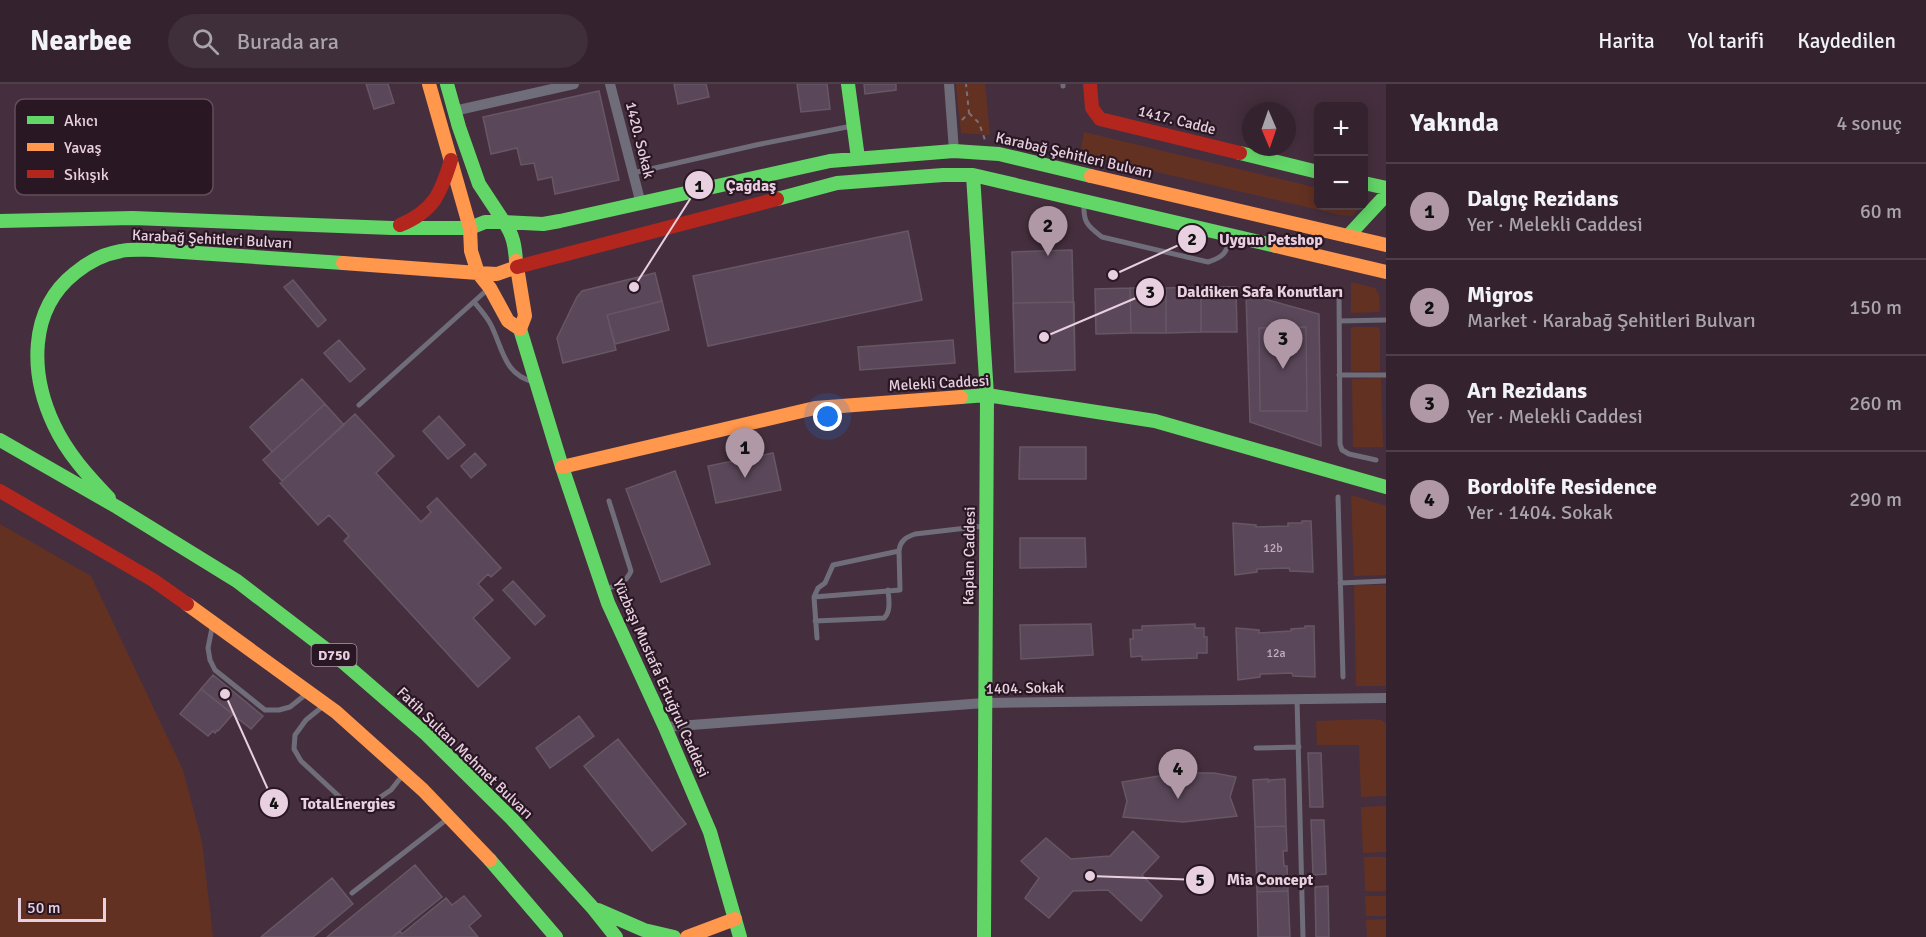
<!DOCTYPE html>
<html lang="tr">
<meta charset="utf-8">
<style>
:root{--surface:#34232e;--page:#3f2f3a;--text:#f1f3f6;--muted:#a9a4aa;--line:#4e404a;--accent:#b098a7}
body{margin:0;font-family:Signika,sans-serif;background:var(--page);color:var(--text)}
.controls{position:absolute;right:18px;top:18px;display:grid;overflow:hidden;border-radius:9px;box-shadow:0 3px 15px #0003}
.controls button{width:54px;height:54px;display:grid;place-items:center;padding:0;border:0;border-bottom:2px solid var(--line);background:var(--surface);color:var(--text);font:30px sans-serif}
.compass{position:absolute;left:1242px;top:18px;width:54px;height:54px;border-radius:50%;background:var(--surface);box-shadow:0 3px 15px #0003;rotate:178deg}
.scale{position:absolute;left:18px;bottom:15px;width:88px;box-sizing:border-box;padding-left:6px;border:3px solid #e9d0e0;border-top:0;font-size:16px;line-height:21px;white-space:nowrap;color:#e9d0e0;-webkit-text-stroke:4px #291723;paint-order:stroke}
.you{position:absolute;left:828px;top:333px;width:21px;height:21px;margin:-15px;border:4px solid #fff;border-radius:50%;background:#1a73e8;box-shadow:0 0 0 9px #1a73e833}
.badge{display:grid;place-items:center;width:39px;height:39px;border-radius:50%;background:var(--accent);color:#111;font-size:20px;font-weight:700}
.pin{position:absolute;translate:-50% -50px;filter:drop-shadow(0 2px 3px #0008)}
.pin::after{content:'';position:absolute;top:32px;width:21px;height:18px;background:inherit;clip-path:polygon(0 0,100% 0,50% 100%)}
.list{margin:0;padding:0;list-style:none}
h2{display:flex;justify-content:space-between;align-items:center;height:78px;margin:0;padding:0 24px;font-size:26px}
h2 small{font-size:20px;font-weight:400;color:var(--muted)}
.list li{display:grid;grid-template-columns:39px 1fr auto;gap:18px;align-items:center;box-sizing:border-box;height:96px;padding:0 24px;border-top:2px solid var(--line)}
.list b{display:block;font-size:22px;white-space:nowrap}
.list p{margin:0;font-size:20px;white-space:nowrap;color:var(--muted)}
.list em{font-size:20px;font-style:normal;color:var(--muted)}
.icon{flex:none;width:33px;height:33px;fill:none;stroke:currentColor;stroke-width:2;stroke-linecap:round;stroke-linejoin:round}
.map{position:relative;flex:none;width:1386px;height:853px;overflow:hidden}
header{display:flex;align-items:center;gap:36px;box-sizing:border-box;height:84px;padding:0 30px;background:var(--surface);border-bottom:2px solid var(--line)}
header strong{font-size:28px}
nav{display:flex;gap:33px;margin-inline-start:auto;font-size:21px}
.search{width:420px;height:54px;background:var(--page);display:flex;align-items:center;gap:15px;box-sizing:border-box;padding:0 21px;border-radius:33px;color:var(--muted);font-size:22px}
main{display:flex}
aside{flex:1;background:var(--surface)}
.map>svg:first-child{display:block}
.green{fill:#633122}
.building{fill:#5a4759;stroke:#675764;stroke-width:1.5}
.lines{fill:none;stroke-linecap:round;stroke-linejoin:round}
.path{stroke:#78717c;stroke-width:2;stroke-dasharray:4.5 4.5;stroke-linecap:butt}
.lane{stroke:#706d7a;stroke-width:5}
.street{stroke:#706d7a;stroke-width:10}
.fast{stroke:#63d668;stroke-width:14}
.slow{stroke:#ff974d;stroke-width:14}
.jam{stroke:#b3261e;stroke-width:14}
.labels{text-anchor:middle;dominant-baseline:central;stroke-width:4.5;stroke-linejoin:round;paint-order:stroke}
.number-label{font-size:12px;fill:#c5aebe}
.shield{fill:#291723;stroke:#af98a7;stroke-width:1.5}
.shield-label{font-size:14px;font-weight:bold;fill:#e9d0e0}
.street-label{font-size:15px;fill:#e9d0e0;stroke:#291723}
.key{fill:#291723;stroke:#634e5c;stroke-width:1.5}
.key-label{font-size:16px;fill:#e9d0e0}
.leader{fill:none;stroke:#e9d0e0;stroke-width:2}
.callout-dot{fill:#e9d0e0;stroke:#291723;stroke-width:2}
.mark-label{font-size:18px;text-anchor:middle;font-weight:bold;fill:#111}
.callout-label{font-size:16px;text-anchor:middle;font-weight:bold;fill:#e9d0e0;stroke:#291723;stroke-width:4.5;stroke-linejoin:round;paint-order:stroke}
</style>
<header>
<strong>Nearbee</strong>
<div class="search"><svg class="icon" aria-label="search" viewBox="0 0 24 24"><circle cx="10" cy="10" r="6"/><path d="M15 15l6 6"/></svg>Burada ara</div>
<nav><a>Harita</a><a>Yol tarifi</a><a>Kaydedilen</a></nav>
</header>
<main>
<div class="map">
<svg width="1386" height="853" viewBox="0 0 1386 853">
<rect width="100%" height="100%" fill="#452f3e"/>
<!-- green -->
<path class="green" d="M956,0H985L990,51L961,49Z
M1084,48L1318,104V122H1359V125L1352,132L1340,131L1080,70Z
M1351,198L1375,204L1379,211L1380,228L1351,229Z
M1354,243H1378L1380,246V287H1351V244Z
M1381,294L1383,363H1353L1352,295Z
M1351,411L1386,422V491L1354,492Z
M0,440L91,492L183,686L202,758L213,853H0Z
M1354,501H1386V602H1356Z
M1370,635L1381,636L1386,640V712L1361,713L1359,661H1317L1316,637Z
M1386,722V768L1363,769L1361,723Z
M1364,773H1386V807H1365Z
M1365,812H1386V832H1366Z
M1386,835V853H1367L1366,836Z"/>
<!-- building -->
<path class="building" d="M366,0H388L394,19L374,25Z
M674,0H706L709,13L678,20Z
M797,0H827L830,25L801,28Z
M864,0H896V6L865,10Z
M599,7L619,96L555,110L552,93L538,96L534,79L521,81L517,64L491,70L483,33Z
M908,147L922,216L708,262L693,192Z
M1072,166L1075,286L1015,288L1012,168Z
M655,189L662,217L607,231L616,266L563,279L557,254L577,213L582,207Z
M293,196L326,236L318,243L284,203Z
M1201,203H1236L1237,248H1201Z
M1201,203V248L1166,249V204Z
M1130,204H1166V249H1131Z
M1130,204L1131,249L1096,250L1095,205Z
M1246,210L1319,230L1321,362L1250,338Z
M662,217L669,246L615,260L607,231Z
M1074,218L1075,286L1015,288L1013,219Z
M1306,243L1307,327H1260L1259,244Z
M339,256L365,285L350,298L324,269Z
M953,256L955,279L860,286L858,263Z
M302,295L325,320L272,368L250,343Z
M325,320L344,341L282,397L263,376Z
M355,330L394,372L376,389L421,438L431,428L427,423L437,414L501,484L491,493L488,490L478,500L493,516L473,534L510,574L478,603L344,457L349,452L329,431L318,441L280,399Z
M439,332L465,361L448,375L423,347Z
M1020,363H1086V395H1019Z
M475,369L486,381L471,394L461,382Z
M773,369L781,406L716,419L708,382Z
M675,387L710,480L661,498L626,405Z
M1302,437H1311L1313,488L1290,487L1289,484L1257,485V488L1235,491L1233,439L1256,441V443L1288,442V439H1302Z
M1020,454H1085L1086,483L1020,484Z
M513,497L545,532L535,541L503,506Z
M1091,540L1093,571L1021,575L1020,541Z
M1195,540V544H1204V553H1207V569H1197V574L1142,576V572L1131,573L1130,555H1133V546H1142V542Z
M1305,542H1314L1315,593L1293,592L1292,589L1260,590V593L1238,596L1236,544L1259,546V549L1291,547V545L1305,544Z
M213,591L263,632L251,645L201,605Z
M201,605L233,630L218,647L217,646L215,649L213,647L208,652L180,630Z
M579,632L594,652L550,684L536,664Z
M618,655L686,740L652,767L584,682Z
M1308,669H1321L1323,723H1310Z
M1177,689H1214L1236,693L1230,713L1237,732L1183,738L1123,733L1127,717L1122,698Z
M1268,695V698L1270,697V696L1285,695L1286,742L1255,743L1253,696Z
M1311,736H1324L1326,790L1313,791Z
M1286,742L1287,767H1283L1284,782H1287L1288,807L1257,808L1255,743Z
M1133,747L1159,773L1142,791L1162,812L1141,837L1108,806L1073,807L1049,834L1025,814L1039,794L1021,777L1046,754L1071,775L1110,772Z
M415,781L442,813L392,853H327Z
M332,794L353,820L313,853H261Z
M1328,802L1329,853H1316L1315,803Z
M1288,807L1290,853H1258L1257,808Z
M464,812L481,832L469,842L478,853H392L400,847L402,850L446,814L452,821Z"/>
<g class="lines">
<!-- path -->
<path class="path" d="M969,29L979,39L985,56
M962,36L969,29L966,0"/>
<!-- lane -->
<path class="lane" d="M1063,0V2
M633,89L756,61L852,42
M1084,118C1083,137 1086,141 1102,153L1208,178C1224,173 1226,169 1231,153
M1339,207L1340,360L1342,366L1349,370L1376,376
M474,218C480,225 487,233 491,241C503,265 504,291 534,298
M1340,237L1386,236
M1339,291H1386
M359,321L488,205
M1338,413L1343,593
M1340,499L1386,497
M605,505C617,502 626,499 631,487L609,417
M814,513L900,506L899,467C900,457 906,453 915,450L984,442
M815,537L884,534C891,528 889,515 888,506
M212,544L208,564L210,576L215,586L265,626H279L290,623L305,611
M817,554L814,513L818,504L825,499L833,481L899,467
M1297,615L1303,853
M322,623L306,636L295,651L294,665L301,677L343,716L356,720L373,718L391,706L402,692
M1256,664L1299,663
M352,809L446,736"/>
<!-- street -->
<path class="street" d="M610,0L641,120
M949,0L954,67
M454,27L574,0
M665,643L984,619L1386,614"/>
<!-- fast -->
<path class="fast" d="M447,0L459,43L479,100L504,138L543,140L560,137L830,77L954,67L999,70L1091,92
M848,0L858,74
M1240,69L1318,88
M973,91L987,311L984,853
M1364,99L1386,104
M777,115L837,99L943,91H973L1276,162
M0,137L133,134L392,144H470L485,138H504C513,150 515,162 516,177
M1348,152L1386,111
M520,245L562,383L608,519L665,643L710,748L740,853
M961,313L987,311L1155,337L1386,403
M0,356L117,423L237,497L344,579L426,650L512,735L592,823L616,853
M109,414C88,392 67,369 54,341C30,290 28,226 75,189C88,178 104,170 121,167C131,165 142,166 153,166L343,179
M490,776L556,853
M598,826L644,846L674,853"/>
<!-- slow -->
<path class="slow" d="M429,0L470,144L471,167L478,189L497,190L517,183
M1091,92L1386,161
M1276,162L1386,188
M343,179L478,189L490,204L508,237L520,245L525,232L516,177
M562,383L815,324L961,313
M187,520L336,628L423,706L490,776
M687,853L735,835"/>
<!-- jam -->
<path class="jam" d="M1090,0L1092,24L1100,35L1240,69
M400,141C434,127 441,109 451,76
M517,183L777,115
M0,407L153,496L187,520"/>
</g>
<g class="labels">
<!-- number labels -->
<g class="number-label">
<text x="1273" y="464">12b</text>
<text x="1276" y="569">12a</text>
</g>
<!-- shield labels -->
<rect class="shield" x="311.5" y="560" width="45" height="22" rx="4.5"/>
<g class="shield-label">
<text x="334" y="571">D750</text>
</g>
<!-- street labels -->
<g class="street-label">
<text transform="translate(1177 36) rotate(14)">1417. Cadde</text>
<text transform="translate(640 56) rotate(76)">1420. Sokak</text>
<text transform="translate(1074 71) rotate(13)">Karabağ Şehitleri Bulvarı</text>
<text transform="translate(212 155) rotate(3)">Karabağ Şehitleri Bulvarı</text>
<text transform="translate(939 299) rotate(-3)">Melekli Caddesi</text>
<text transform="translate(969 472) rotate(-89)">Kaplan Caddesi</text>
<text transform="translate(661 594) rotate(66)">Yüzbaşı Mustafa Ertuğrul Caddesi</text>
<text transform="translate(1025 604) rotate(-1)">1404. Sokak</text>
<text transform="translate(465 669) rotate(44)">Fatih Sultan Mehmet Bulvarı</text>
</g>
</g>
<!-- legend -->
<rect x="15" y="15" width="198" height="96" rx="9" class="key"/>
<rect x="27" y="32" width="27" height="8" fill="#63d668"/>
<rect x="27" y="59" width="27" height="8" fill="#ff974d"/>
<rect x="27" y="86" width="27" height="8" fill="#b3261e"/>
<g class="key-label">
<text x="64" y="42">Akıcı</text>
<text x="64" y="69">Yavaş</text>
<text x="64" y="96">Sıkışık</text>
</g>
<!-- callouts -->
<path class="leader" d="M634 203L699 101M1113 191L1192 155M1044 253L1150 208M225 610L274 719M1090 792L1200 796"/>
<g class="callout-dot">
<circle cx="634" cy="203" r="6"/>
<circle cx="1113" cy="191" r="6"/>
<circle cx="1044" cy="253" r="6"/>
<circle cx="225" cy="610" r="6"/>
<circle cx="1090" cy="792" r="6"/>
<circle cx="699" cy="101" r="15"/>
<circle cx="1192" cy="155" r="15"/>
<circle cx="1150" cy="208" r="15"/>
<circle cx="274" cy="719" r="15"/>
<circle cx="1200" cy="796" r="15"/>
</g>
<g class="mark-label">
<text x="699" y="108">1</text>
<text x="1192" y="161">2</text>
<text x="1150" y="214">3</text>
<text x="274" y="725">4</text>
<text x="1200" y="802">5</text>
</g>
<g class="callout-label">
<text x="751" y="107">Çağdaş</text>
<text x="1271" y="161">Uygun Petshop</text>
<text x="1260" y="213">Daldiken Safa Konutları</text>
<text x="348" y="725">TotalEnergies</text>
<text x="1270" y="801">Mia Concept</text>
</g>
</svg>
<div class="controls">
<button>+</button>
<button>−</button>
</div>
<svg class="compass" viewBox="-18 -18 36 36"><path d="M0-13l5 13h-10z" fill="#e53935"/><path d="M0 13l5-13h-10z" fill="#a9a4aa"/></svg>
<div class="scale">50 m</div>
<div class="you"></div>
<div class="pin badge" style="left:745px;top:394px">1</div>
<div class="pin badge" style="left:1048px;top:172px">2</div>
<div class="pin badge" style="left:1283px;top:285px">3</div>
<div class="pin badge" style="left:1178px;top:715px">4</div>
</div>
<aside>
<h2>Yakında<small>4 sonuç</small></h2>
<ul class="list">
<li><span class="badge">1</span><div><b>Dalgıç Rezidans</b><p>Yer · Melekli Caddesi</p></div><em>60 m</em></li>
<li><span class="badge">2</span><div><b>Migros</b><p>Market · Karabağ Şehitleri Bulvarı</p></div><em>150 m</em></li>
<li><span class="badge">3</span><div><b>Arı Rezidans</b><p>Yer · Melekli Caddesi</p></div><em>260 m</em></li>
<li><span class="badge">4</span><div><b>Bordolife Residence</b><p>Yer · 1404. Sokak</p></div><em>290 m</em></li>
</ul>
</aside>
</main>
